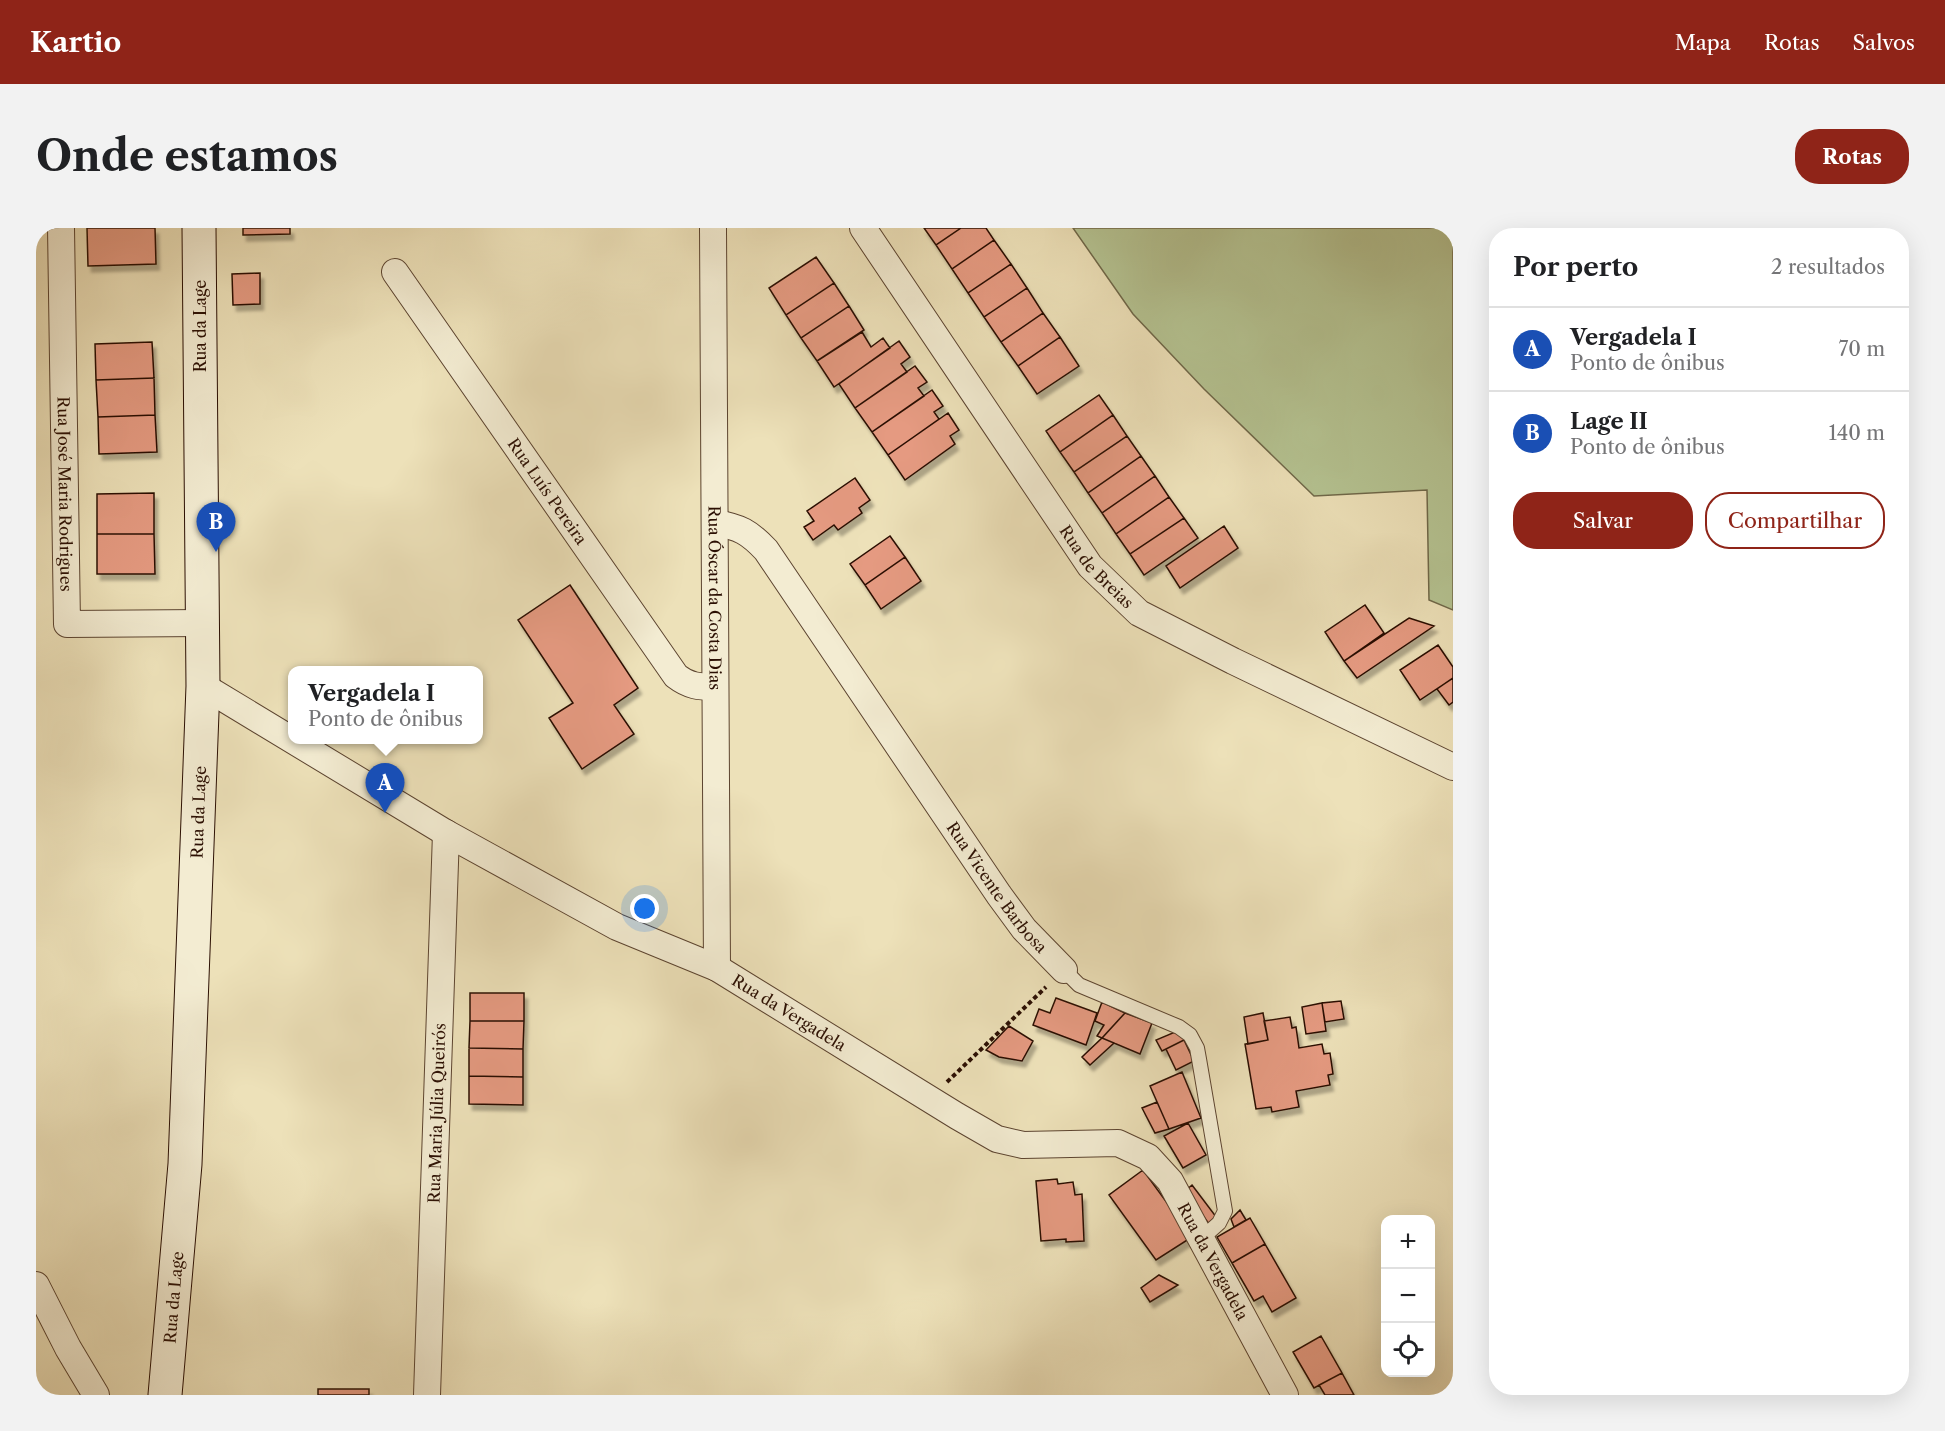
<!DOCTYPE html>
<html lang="pt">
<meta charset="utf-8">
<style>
:root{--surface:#fff;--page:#f2f2f2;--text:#202124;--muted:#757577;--line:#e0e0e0;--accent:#8f2418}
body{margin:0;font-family:"Libre Caslon Text",serif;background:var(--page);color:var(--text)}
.controls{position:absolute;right:18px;bottom:18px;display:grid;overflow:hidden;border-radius:12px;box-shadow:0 6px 24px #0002}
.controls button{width:54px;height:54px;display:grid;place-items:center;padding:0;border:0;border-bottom:2px solid var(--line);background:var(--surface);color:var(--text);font:30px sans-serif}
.you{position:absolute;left:609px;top:681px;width:21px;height:21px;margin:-15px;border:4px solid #fff;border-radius:50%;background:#1a73e8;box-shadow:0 0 0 9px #1a73e833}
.badge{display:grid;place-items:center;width:39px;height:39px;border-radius:50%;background:var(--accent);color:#fff;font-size:20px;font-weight:700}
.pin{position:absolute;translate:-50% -50px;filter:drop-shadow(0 2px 3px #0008)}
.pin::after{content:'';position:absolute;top:32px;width:21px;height:18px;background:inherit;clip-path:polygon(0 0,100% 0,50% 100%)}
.popup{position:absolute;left:252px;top:438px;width:195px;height:78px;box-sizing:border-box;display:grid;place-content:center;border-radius:12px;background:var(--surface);filter:drop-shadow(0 2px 4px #0005);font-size:20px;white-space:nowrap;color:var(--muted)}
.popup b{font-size:22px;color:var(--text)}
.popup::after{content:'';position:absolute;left:50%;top:100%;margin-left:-12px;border:12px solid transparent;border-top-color:var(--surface)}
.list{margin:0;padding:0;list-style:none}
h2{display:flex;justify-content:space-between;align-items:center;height:78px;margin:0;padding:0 24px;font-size:26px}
h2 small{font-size:20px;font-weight:400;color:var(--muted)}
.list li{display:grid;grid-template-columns:39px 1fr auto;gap:18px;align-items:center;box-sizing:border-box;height:84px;padding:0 24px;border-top:2px solid var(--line)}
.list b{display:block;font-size:22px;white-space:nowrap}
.list p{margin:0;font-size:20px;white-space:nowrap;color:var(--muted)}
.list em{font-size:20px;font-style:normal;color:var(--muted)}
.actions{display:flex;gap:12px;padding:18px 24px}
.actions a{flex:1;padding:14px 0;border:2px solid var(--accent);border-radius:24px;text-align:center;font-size:21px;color:var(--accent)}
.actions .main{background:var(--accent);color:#fff}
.icon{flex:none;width:33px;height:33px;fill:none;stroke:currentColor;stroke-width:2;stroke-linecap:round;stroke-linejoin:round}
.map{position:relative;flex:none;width:1417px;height:1167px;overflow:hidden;border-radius:24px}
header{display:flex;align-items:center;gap:36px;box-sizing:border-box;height:84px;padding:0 30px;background:var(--accent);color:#fff}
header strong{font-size:28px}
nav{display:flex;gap:33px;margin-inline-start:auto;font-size:21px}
.intro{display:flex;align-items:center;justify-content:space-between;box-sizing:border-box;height:144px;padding:0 36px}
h1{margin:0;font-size:42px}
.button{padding:15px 27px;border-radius:24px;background:var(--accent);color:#fff;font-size:21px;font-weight:700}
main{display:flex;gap:36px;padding:0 36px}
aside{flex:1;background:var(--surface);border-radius:24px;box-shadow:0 6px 24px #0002}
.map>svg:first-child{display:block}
.green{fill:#b5c392;stroke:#70694a;stroke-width:1.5}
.building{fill:#e59a81;stroke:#2b0f03;stroke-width:1.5;filter:url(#shadow)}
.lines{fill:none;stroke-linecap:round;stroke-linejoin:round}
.lane-casing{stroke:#5c4430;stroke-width:16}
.street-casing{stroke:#5c4430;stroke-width:28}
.secondary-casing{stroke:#2b0f03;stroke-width:35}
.path{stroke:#2b0f03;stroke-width:4;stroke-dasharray:4.5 3;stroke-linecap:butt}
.lane{stroke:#f3ecd2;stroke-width:14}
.street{stroke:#f3ecd2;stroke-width:26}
.secondary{stroke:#f3ecd2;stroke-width:33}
.labels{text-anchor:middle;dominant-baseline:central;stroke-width:4.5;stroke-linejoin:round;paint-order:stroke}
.street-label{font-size:16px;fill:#2b0f03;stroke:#f3ecd2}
</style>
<header>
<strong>Kartio</strong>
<nav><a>Mapa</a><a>Rotas</a><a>Salvos</a></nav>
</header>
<div class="intro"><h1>Onde estamos</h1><a class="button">Rotas</a></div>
<main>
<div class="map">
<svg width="1417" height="1167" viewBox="0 0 1417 1167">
<defs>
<filter id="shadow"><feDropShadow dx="3.5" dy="6" stdDeviation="1.5" flood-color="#0004"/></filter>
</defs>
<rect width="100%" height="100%" fill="#ede1b9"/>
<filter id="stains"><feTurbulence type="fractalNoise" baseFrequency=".00333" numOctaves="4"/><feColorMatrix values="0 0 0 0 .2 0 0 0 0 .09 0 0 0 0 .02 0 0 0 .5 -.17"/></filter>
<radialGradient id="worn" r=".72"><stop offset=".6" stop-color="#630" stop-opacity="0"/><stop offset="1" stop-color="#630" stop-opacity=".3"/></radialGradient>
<!-- green -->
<path class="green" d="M1037,0H1417V382L1393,372L1391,262L1278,268L1168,161L1097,86Z"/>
<!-- building -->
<path class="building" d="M51,0H119L120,36L52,38Z
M207,0H254V6L207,7Z
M888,0H925L900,17Z
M925,0H950L958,12L916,41L900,17Z
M958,12L975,36L932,65L916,41Z
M780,29L798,55L750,87L733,60Z
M975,36L991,60L948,89L932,65Z
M224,45V76L197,77L196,46Z
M798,55L813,78L765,110L750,87Z
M991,60L1007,85L965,114L948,89Z
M813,78L828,102L781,133L765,110Z
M1007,85L1024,109L982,138L965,114Z
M826,104L835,119L847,110L854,120L798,159L781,133Z
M1024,109L1043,138L1001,166L982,138Z
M863,113L874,129L865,136L871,144L819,180L803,156Z
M116,114L118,150L60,152L59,116Z
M879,138L891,154L882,160L888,168L836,204L819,180Z
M118,150L119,187L62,189L60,152Z
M896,162L907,178L898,184L903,191L852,227L836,204Z
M1063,167L1077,187L1024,224L1010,203Z
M912,185L923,202L914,208L919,216L869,252L852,227Z
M119,187L121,224L63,226L62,189Z
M1077,187L1091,208L1038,244L1024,224Z
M1091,208L1105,228L1052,265L1038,244Z
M1105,228L1119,248L1066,285L1052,265Z
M1119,248L1133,269L1080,306L1066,285Z
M819,250L834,272L823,280L826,285L802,302L798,297L777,312L768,299L778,293L771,283Z
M118,265V306H61V266Z
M1133,269L1148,290L1094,326L1080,306Z
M1148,290L1162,310L1108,347L1094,326Z
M1188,298L1202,320L1144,360L1130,338Z
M61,306H118L119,346H61Z
M854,308L869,329L829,357L814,336Z
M869,329L885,353L845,381L829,357Z
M534,357L602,460L578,477L598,506L546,541L513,490L537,475L482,392Z
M1329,377L1348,405L1308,433L1289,404Z
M1373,390L1398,398L1321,450L1308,433Z
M1402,417L1417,439V450L1384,472L1364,442Z
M1417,450V474L1413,477L1401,461Z
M434,765H488V793H434Z
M1020,770L1061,785L1050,817L997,797L1003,781L1014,785Z
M1305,773L1308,791L1289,794L1286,775Z
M1066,774L1089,785L1066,810L1061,808L1068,797L1059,793Z
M1286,775L1290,803L1270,806L1266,779Z
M1089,785L1116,795L1104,826L1066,810Z
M1227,785L1232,812L1212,816L1208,789Z
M1254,789L1256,800L1260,799L1263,820L1286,816L1288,826L1294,825L1297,846L1292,847L1294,857L1260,863L1263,879L1236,884L1235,879L1220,881L1209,816L1232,812L1228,793Z
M434,793H488L487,821L433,820Z
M973,798L997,813L986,833L963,829L950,822Z
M1139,804L1146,807L1148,812L1126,823L1120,812Z
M1066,810L1078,815L1054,837L1046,829Z
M1148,812L1158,833L1140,842L1130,821Z
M433,820L487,821V849L433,848Z
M1146,844L1165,890L1133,901L1114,858Z
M433,848L487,849V877L433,876Z
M1121,874L1133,901L1119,905L1106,880Z
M1152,895L1170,927L1147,940L1128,908Z
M1107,942L1156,1009L1120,1032L1073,967Z
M1021,951L1022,956L1037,954L1039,967L1046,966L1048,1013L1030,1014V1011L1005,1013L1000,953Z
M1156,957L1181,990L1173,996L1149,963Z
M1204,982L1210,992L1198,999L1195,991Z
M1214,990L1229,1016L1196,1035L1181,1009Z
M1229,1016L1260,1070L1236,1084L1227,1068L1218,1073L1196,1035Z
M1123,1047L1142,1057L1114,1074L1105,1060Z
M1285,1108L1306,1145L1278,1160L1257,1124Z
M1306,1145L1318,1167H1289L1283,1157Z
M282,1161H333V1167H282Z"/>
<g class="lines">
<!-- lane casing -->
<g class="lane-casing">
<path id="lane" d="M1028,742L1043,757L1143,799L1154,807L1161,820L1163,831L1189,983L1183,995L1165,1011"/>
</g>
<!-- street casing -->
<g class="street-casing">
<g id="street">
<path id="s1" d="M25,0L31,396L166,395"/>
<path id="s2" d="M677,0L681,740"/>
<path id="s3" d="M827,0L1054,338L1103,385L1197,433L1417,539"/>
<path id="s4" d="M359,44L640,448C653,458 663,459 679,459"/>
<path id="s5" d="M679,295C704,299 713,304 730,322L963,667L988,701L1028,742"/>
<path id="s6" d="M167,458L410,605L581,699L681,740L921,888L961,911L987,917L1082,915L1112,929L1134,953L1249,1167"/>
<path d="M0,1057L32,1120L60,1167"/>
<path id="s7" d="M391,1167L410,605"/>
</g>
</g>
<!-- secondary casing -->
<g class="secondary-casing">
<g id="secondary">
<path id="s8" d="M129,1167L149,936L167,458L163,0"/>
</g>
</g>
<!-- path -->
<path class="path" d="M911,854L1010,759"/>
<!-- lane -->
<use href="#lane" class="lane"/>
<!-- street -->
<use href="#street" class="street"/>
<!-- secondary -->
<use href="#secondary" class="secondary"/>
</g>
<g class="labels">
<!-- street labels -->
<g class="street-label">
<text transform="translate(164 98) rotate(-90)">Rua da Lage</text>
<text stroke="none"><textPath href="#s4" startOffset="267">Rua Luís Pereira</textPath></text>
<text stroke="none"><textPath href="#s1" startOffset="266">Rua José Maria Rodrigues</textPath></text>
<text stroke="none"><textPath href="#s3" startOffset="412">Rua de Breias</textPath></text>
<text stroke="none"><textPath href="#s2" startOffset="370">Rua Óscar da Costa Dias</textPath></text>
<text stroke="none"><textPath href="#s8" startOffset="584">Rua da Lage</textPath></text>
<text stroke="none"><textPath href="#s5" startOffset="468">Rua Vicente Barbosa</textPath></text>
<text stroke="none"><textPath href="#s6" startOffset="672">Rua da Vergadela</textPath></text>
<text stroke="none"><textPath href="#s7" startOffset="282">Rua Maria Júlia Queirós</textPath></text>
<text stroke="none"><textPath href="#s6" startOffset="1194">Rua da Vergadela</textPath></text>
<text stroke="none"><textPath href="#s8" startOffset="98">Rua da Lage</textPath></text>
</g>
</g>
<rect width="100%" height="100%" filter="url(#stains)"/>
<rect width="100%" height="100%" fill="url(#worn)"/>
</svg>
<div class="controls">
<button>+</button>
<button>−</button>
<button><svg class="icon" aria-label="locate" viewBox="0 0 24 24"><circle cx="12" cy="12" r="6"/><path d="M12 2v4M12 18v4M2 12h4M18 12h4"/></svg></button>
</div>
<div class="you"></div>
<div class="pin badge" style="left:349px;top:585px;background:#1a4fb4">A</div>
<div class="popup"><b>Vergadela I</b>Ponto de ônibus</div>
<div class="pin badge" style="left:180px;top:324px;background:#1a4fb4">B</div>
</div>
<aside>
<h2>Por perto<small>2 resultados</small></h2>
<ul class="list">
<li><span class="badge" style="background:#1a4fb4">A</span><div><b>Vergadela I</b><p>Ponto de ônibus</p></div><em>70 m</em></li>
<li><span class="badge" style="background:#1a4fb4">B</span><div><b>Lage II</b><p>Ponto de ônibus</p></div><em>140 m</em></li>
</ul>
<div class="actions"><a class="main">Salvar</a><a>Compartilhar</a></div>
</aside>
</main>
